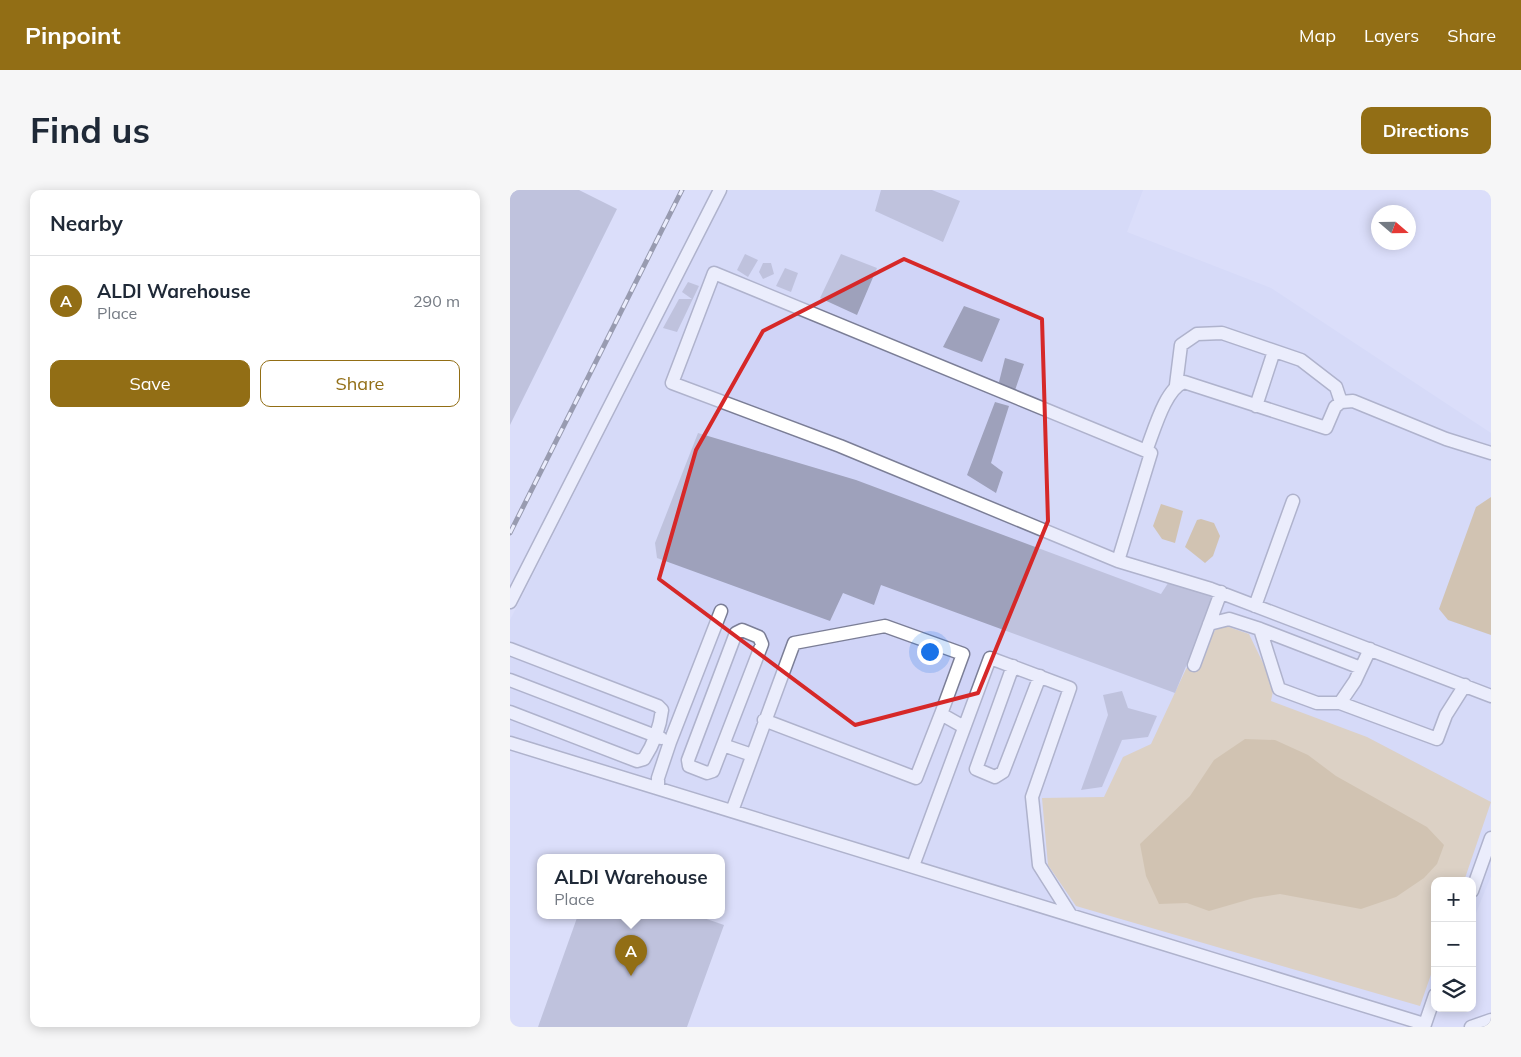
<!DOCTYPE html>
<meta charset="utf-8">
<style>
:root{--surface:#fff;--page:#f6f6f7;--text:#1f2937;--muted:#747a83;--line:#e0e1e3;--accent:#926e15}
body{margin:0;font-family:Mulish,sans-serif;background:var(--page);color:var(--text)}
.controls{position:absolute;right:15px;bottom:15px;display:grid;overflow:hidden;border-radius:10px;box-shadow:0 2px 12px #0003}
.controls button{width:45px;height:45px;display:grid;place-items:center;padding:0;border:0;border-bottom:1px solid var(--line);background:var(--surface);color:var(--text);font:25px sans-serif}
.compass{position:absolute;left:861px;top:15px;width:45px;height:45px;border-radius:50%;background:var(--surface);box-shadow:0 2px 12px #0003;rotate:110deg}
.you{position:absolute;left:419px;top:461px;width:18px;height:18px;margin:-12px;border:4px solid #fff;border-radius:50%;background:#1a73e8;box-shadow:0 0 0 8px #1a73e833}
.badge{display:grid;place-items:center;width:32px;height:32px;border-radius:50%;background:var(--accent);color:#fff;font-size:16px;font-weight:700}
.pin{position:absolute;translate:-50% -41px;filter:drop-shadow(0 1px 2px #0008)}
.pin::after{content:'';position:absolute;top:26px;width:18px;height:15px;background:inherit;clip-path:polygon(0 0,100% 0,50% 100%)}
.popup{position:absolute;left:27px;top:664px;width:188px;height:65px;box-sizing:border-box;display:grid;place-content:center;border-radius:10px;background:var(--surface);filter:drop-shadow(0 1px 4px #0005);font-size:16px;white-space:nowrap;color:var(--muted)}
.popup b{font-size:19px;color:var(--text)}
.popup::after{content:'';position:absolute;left:50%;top:100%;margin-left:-10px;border:10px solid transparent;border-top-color:var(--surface)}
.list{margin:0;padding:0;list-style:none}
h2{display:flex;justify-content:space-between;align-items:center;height:65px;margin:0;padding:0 20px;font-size:21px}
h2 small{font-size:16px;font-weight:400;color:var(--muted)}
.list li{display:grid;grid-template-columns:32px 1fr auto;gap:15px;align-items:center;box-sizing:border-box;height:90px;padding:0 20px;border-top:1px solid var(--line)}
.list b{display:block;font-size:19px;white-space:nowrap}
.list p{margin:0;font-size:16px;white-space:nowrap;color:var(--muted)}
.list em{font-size:16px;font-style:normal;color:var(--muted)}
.actions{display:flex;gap:10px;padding:15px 20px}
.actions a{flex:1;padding:11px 0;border:1px solid var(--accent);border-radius:10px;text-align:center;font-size:18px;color:var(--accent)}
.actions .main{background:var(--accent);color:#fff}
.icon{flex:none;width:28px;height:28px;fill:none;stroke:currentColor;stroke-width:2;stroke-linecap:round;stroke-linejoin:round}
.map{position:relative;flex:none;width:981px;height:837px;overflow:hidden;border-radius:10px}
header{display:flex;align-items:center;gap:30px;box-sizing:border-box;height:70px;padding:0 25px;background:var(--accent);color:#fff}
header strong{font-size:24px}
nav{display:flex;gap:28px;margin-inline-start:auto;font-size:18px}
.intro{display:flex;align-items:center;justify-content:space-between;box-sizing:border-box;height:120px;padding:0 30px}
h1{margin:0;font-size:35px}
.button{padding:12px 22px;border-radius:10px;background:var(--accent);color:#fff;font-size:18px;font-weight:700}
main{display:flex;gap:30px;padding:0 30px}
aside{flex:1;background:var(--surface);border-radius:10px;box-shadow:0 2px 12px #0003}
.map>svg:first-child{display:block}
.built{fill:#d0d4f7}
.green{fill:#dec085}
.water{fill:#c5a35c}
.building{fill:#9ea1bb}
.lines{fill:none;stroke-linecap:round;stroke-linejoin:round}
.minor-casing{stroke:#7b7e96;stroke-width:15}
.minor{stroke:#fff;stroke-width:12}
.rail-casing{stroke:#474957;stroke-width:5}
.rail{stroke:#fff;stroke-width:3;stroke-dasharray:9;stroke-linecap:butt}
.marked{fill:none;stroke:#d62828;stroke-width:4;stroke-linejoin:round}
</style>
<header>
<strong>Pinpoint</strong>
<nav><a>Map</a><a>Layers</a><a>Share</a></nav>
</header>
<div class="intro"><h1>Find us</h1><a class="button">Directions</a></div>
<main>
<aside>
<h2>Nearby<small></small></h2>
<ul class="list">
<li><span class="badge">A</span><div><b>ALDI Warehouse</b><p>Place</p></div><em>290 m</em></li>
</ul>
<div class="actions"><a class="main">Save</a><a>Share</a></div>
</aside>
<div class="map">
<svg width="981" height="837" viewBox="0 0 981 837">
<rect width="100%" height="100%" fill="#dbdefa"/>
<!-- built -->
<path class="built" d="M218,0H633L617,42L761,98L981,243V686L962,733V691H925V818H928L924,829L0,551V430Z"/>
<!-- green -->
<path class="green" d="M710,434L739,444L764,496L761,511L857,547L981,612L954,691H925V773L910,816L566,716L538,675L532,608L594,607L613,567L641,554L676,479Z"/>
<!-- water -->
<path class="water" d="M981,307V445L938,430L929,419L966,317Z
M651,314L673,321L665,353L652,349L643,336Z
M691,329L704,333L710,346L703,366L695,373L675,357L687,330Z
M735,549L765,550L798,565L826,586L917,637L934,655L927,674L914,688L886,707L851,719L770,704L744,708L699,721L677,713L649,714L636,686L630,654L680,606L704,570Z"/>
<!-- building -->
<path class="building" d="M0,0H69L107,19L0,235Z
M371,0H422L450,11L433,52L365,21Z
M235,64L248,70L238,87L227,80Z
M331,64L367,78L347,125L310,108Z
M253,73H261L264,84L253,89L249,82Z
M275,78L288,83L281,102L266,96Z
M178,92L189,96L167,142L153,138L169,109H182L172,102Z
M454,116L490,129L472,172L433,157Z
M495,168L514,174L503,206L489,192Z
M485,212L499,216L481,273L493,282L486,303L457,285Z
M188,243L346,290L651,404L662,387L704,408L665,503L371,395L364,415L333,403L320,431L147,368L145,353Z
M612,501L618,518L647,526L638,547L612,550L592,597L571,600L598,525L593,505Z
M68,725H185L214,735L177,837H28Z"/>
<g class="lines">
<!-- minor casing -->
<g class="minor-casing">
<path id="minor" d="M666,195L671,155L687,144L712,143L791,170L826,197L831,212
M746,216L764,161
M636,261C644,241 655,199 674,192L816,238L825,217L831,212L843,211L936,249L981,263
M608,371L641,263L204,83L162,193L330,256L608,371L701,399L981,506
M0,412L210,0
M745,416L783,311
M699,434L719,429L750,439
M0,459L148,516L152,520C150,537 143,555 134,569L127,571L0,522
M860,459L845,491L830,513L927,549L936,525L955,495
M684,475L711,402
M503,476L466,579L485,587L493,582L530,486
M0,490L151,548
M830,513H807L769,499L750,439L851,478
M254,530L406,588L431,524
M0,553L914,834
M213,555L203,581L197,583L179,576L178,570L226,443L232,440L249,447L252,454L213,555L242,565
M148,598V588L160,552L211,421
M222,621L284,453L375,436L453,464L431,524L454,537
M403,676L480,468L560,498L522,607L529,675L560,724
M962,701L981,648
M914,837L925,805
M961,837L981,830"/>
</g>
<!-- minor -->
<use href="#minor" class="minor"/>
<!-- rail casing -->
<g class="rail-casing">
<path id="rail" d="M0,343L172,0"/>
</g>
<!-- rail -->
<use href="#rail" class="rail"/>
</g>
<!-- marked area -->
<path d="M0 0H981V837H0ZM394,69L532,129L538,331L468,503L345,535L149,389L186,260L253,141Z" fill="#dbdefa" fill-opacity=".55" fill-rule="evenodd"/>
<path class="marked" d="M394,69L532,129L538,331L468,503L345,535L149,389L186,260L253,141Z"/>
</svg>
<div class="controls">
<button>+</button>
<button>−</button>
<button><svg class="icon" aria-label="layers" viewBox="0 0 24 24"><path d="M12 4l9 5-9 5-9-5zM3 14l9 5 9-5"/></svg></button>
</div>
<svg class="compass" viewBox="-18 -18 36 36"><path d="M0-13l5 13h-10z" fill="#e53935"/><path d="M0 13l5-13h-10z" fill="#747a83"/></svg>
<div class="you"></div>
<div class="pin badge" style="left:121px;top:786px">A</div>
<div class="popup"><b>ALDI Warehouse</b>Place</div>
</div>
</main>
